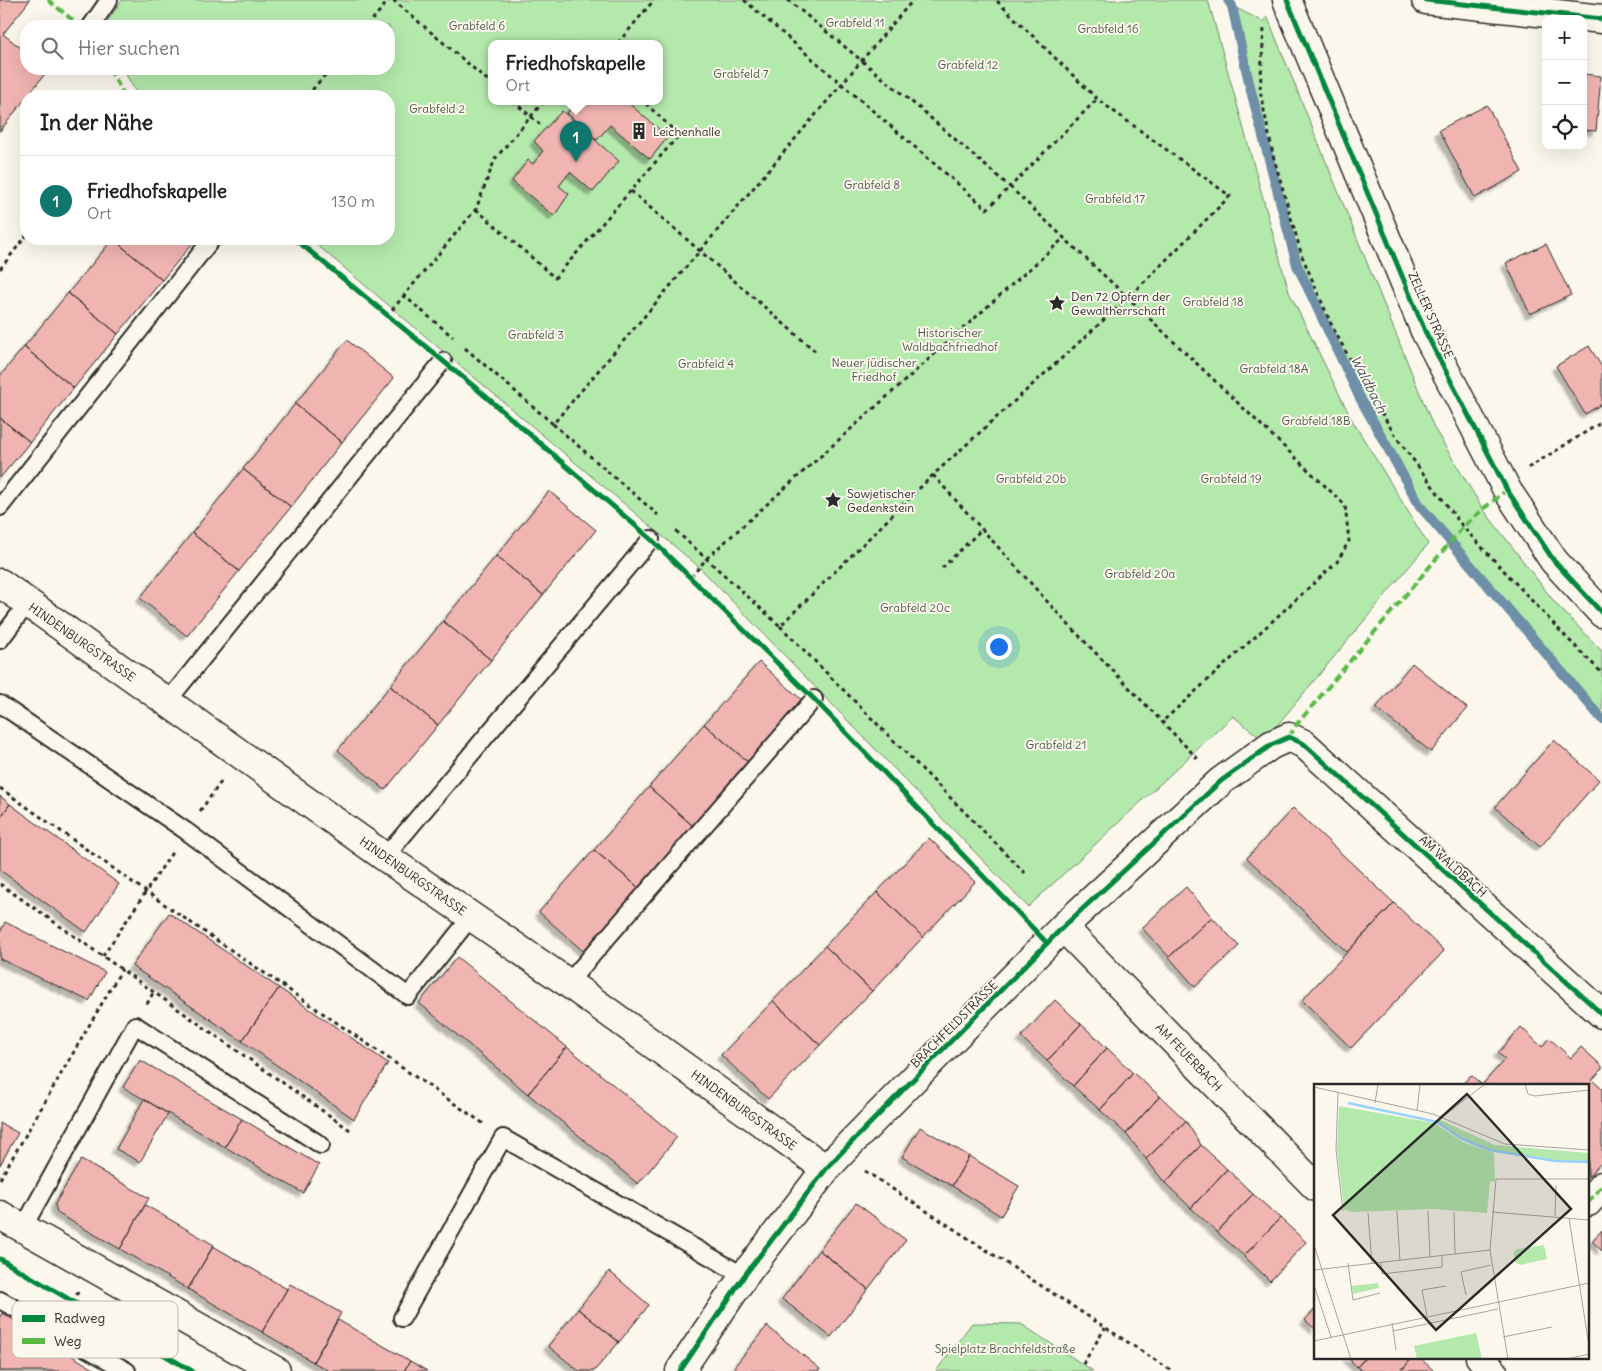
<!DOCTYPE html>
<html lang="de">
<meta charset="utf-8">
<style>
:root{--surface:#fff;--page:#f2f2f2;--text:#202124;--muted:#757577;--line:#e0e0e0;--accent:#0f766e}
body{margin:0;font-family:Delius,sans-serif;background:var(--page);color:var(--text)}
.controls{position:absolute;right:15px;top:15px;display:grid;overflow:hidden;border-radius:10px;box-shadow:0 5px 20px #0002}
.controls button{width:45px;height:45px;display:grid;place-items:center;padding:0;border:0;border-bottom:1px solid var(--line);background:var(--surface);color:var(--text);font:25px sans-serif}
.you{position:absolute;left:998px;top:646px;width:18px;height:18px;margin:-12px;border:4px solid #fff;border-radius:50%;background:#1a73e8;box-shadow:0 0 0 8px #1a73e833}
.badge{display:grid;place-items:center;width:32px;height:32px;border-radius:50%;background:var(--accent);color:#fff;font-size:16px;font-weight:700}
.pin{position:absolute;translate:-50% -41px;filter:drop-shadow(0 1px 2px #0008)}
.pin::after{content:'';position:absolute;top:26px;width:18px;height:15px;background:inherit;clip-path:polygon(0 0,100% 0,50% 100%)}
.popup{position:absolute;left:488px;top:40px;width:175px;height:65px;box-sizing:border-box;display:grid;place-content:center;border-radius:10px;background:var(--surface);filter:drop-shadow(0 1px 4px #0005);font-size:16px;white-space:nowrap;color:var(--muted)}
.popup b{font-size:19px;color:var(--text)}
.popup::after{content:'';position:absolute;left:50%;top:100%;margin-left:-10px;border:10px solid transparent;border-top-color:var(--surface)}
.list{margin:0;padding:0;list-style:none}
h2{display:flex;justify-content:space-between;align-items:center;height:65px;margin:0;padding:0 20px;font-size:21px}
h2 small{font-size:16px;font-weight:400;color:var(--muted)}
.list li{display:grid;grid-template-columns:32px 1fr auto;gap:15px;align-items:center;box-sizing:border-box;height:90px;padding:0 20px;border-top:1px solid var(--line)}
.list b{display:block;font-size:19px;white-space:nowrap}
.list p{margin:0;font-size:16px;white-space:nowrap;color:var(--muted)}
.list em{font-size:16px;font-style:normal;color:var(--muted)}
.icon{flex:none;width:28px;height:28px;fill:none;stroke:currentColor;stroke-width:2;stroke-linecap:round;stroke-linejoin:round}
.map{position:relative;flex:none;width:1602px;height:1371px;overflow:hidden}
.search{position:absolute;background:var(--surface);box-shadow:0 5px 20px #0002;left:20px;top:20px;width:375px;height:55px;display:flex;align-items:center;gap:12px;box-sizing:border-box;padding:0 18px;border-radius:20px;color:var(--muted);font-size:19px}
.panel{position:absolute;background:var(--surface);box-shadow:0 5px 20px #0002;left:20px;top:90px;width:375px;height:155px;border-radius:20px}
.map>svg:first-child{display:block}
.green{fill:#b4e9ac;stroke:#708a6c;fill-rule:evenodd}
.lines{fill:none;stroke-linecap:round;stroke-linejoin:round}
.stream{stroke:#6e8fa7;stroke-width:10}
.building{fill:#f0b4b1;stroke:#2b2b2b;filter:url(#shadow)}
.lane-casing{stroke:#2b2b2b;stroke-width:20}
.street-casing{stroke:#2b2b2b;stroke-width:31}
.secondary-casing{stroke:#2b2b2b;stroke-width:31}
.path{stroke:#2b2b2b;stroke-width:3;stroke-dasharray:4 4;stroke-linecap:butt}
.lane{stroke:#fbf7ec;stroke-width:16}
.street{stroke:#fbf7ec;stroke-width:28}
.secondary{stroke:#fbf7ec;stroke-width:28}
.quiet{stroke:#58b947;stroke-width:4;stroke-dasharray:8 4;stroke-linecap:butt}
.cycleway-casing{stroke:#fbf7ec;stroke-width:8}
.cycleway{stroke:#00873e;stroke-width:5}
.labels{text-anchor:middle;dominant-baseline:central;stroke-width:4;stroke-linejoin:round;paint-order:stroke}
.park-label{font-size:12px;fill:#4d5a4b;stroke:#fbf7ec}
.poi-label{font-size:12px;fill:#2b2b2b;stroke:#fbf7ec;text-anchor:start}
.street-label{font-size:12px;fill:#2b2b2b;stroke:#fbf7ec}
.water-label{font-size:14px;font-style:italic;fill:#47555f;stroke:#fbf7ec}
.inset-river{fill:none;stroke:#9bd2fa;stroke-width:2.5}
.inset-road{fill:none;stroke:#a8a59f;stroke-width:1}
.view{fill:#2b2b2b;fill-opacity:0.15;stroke:#2b2b2b;stroke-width:2.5}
.inset-edge{fill:none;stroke:#2b2b2b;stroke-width:2.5}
.key{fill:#fbf7ec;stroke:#bdbab2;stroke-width:1}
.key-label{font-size:14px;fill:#2b2b2b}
</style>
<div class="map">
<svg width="1602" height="1371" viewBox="0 0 1602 1371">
<defs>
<filter id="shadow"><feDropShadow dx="-4.5" dy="4.5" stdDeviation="1" flood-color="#0004"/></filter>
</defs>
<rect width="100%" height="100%" fill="#fbf7ec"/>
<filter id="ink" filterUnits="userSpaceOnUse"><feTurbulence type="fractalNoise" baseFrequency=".02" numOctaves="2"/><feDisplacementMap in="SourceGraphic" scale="10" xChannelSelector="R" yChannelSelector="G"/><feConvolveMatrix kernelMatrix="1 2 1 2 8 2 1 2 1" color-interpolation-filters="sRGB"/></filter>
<g filter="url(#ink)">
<!-- green -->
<path class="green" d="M122,0H1208L1289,292L1352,420L1428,544L1264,741L1233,716L1028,907L699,567L310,239H389V96H138L123,69H389V26H104ZM492,43H660V101H492Z
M1232,6L1264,22L1267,16L1434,428L1483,509L1556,604L1602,651V719L1420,506L1360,398L1297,265L1250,87Z
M972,1323L1021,1324L1093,1371H936Z"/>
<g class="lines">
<!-- stream -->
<path class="stream" d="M1228,0L1232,6L1250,87L1297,265L1360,398L1420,506L1602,719"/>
</g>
<!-- building -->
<path class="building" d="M0,0H30L3,34L26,52V69H47L48,70L0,131Z
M1583,74L1601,76L1596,131L1583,130Z
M577,101H626L668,137L650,159L610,125L597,140L567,113Z
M1487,105L1522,172L1475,198L1439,130Z
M562,111L619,161L593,192L570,172L559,186L569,194L554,216L512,181L528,160L533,164L543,151L534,141Z
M113,239L162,280L118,334L68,293Z
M113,239H196L162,280Z
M1546,244L1571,295L1530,314L1506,263Z
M68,293L118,334L74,388L24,347Z
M347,340L394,378L342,442L295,404Z
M1589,346L1602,367V404L1585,414L1556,366Z
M24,347L74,388L30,442L0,418V376Z
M295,404L342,442L291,507L243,469Z
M0,418L30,442L0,478Z
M243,469L291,507L239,571L192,533Z
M549,491L596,530L543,595L496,556Z
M192,533L239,571L187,636L140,598Z
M496,556L543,595L491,660L443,621Z
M443,621L491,660L438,725L390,686Z
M759,662L803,701L749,763L704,724Z
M1412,663L1467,708L1431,752L1376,708Z
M390,686L438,725L385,790L338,750Z
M704,724L749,763L693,826L649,787Z
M1554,740L1599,780L1540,847L1495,807Z
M649,787L693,826L639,888L594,850Z
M0,796L10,804L0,818Z
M10,804L119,884L86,932L0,870V818Z
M1293,808L1394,903L1347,952L1247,858Z
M929,838L975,882L923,937L877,892Z
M594,850L639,888L583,951L539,912Z
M1186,887L1212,917L1169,957L1142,928Z
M877,892L923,937L872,991L825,946Z
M1394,903L1444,951L1351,1048L1302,1000Z
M169,913L279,988L242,1041L132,966Z
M1212,917L1239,946L1195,987L1169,957Z
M5,922L105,972L89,1001L0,959V933Z
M825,946L872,991L820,1045L773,1001Z
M457,957L567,1047L528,1094L419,1003Z
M279,988L388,1063L354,1119L242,1041Z
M1055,1000L1081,1024L1047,1061L1021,1037Z
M773,1001L820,1045L768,1099L721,1055Z
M1081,1024L1107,1048L1073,1086L1047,1061Z
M1521,1027L1542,1047L1549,1038L1571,1058L1581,1047L1602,1066V1069L1592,1080L1602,1089V1162L1588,1177V1085H1462L1471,1075L1482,1085L1505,1059L1498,1053Z
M567,1047L677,1137L638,1184L528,1094Z
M1107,1048L1133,1073L1100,1110L1073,1086Z
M140,1060L242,1119L225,1147L123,1087Z
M1133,1073L1160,1096L1126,1134L1100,1110Z
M1160,1096L1186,1121L1146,1159L1126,1134Z
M144,1099L168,1114L140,1162L116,1149Z
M242,1119L319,1165L303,1193L225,1147Z
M1186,1121L1201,1145L1165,1183L1146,1159Z
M0,1123L18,1133L0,1165Z
M920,1127L969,1156L952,1186L902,1157Z
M1201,1145L1227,1169L1191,1208L1165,1183Z
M969,1156L1019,1186L1001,1216L952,1186Z
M81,1160L149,1198L120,1249L57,1213L55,1204Z
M1227,1169L1253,1194L1217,1232L1191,1208Z
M1253,1194L1280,1218L1244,1256L1217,1232Z
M856,1203L906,1240L868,1289L819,1250Z
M145,1205L214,1245L188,1289L120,1249Z
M1280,1218L1306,1242L1270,1281L1244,1256Z
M1602,1230V1251L1592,1241Z
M213,1246L287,1289L262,1332L188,1289Z
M819,1250L868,1289L831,1337L782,1299Z
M609,1271L649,1305L619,1342L578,1309Z
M290,1284L341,1313L313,1362L262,1332Z
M1316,1308V1330L1305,1320Z
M578,1309L619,1342L594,1371H579L548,1346Z
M2,1313L97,1371H0V1317Z
M338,1320L410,1361L404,1371H329L313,1362Z
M767,1326L820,1369L819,1371H739L734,1367Z
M1347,1357H1366L1357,1367Z
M1366,1357H1413L1401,1371H1362L1357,1367Z
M1413,1357H1419L1434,1371H1401Z
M410,1361L427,1371H404Z"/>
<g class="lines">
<!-- lane casing -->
<g class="lane-casing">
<path id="lane" d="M91,26L109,0
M0,507L212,239
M0,640L27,604
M167,702L443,361
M0,704L186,831L408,996L471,917
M385,857L651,539
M568,983L814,699
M23,1228L135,1025L321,1145
M0,1300L127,1371
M402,1318L503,1138L744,1276"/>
</g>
<!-- street casing -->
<g class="street-casing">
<path id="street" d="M1287,0L1425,331L1507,490L1554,561L1602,613
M1426,0L1602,19
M0,583L385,857L568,983L826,1169
M1063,927L1316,1187
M1588,1202L1602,1186
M1480,1357L1493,1371
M680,1371L744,1276L826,1169L840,1154L1063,927L1221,781L1271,745L1289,737L1304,744L1602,1014"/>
</g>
<!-- secondary casing -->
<g class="secondary-casing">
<path id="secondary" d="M0,1215L276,1371"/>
</g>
<!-- path -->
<path class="path" d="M393,0L492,84
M744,0L987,209L1010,187L1128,298L1345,505L1349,541L1337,562L1162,722
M788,0L918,107L1010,187L1097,99
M367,26L389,0
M1264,29L1260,90L1273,155L1302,256L1332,326L1362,382L1397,438L1463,527L1566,637L1602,673
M618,43L654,0
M307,96L330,69
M513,101L543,127
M631,191L815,351
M476,209L555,278L679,135L643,101
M0,269L26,236
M403,295L453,337
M387,316L476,209L495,159L544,101
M465,348L553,424L913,0
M553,424L658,515
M1528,468L1602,422
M933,475L1064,620L1198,759
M676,531L780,626L933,475L1128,298L1230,196L1097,99L996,0
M942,568L982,529
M691,577L707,558L1064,238
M780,626L1027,875
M0,788L145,891L484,1124
M200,811L223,779
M0,884L350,1130
M103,956L173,851
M147,1004L153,993
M865,1171L1172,1371
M0,1179L122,969
M69,1309L78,1292
M1083,1364L1105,1328"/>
<!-- lane -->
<use href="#lane" class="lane"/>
<!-- street -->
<use href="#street" class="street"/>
<!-- secondary -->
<use href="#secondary" class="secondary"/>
<!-- quiet -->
<path class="quiet" d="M48,0L80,26
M109,69L125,96
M1289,737L1297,724L1463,527L1483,509L1507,490
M1588,1202L1602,1186"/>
<!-- cycleway casing -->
<g class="cycleway-casing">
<path id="cycleway" d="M1287,0L1425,331L1507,490L1554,561L1602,613
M1426,0L1602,19
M295,239L477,389L651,539L814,699L1047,943
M0,1259L192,1371
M680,1371L744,1276L826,1169L840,1154L1063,927L1221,781L1271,745L1289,737L1304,744L1602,1014"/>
</g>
<!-- cycleway -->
<use href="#cycleway" class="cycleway"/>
</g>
</g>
<!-- icons -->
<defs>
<g id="building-bare" transform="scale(1.35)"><path d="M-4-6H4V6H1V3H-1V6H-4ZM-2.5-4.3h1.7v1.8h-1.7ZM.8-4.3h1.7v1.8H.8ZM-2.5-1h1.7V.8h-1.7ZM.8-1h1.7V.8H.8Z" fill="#2b2b2b" stroke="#fbf7ec" stroke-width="2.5" paint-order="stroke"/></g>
<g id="sight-bare" transform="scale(1.35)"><path d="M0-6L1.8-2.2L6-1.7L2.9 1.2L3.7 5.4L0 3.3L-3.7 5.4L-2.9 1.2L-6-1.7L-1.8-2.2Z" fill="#2b2b2b" stroke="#fbf7ec" stroke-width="2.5" paint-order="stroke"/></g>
</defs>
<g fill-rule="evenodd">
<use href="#building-bare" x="639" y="131"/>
<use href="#sight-bare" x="1057" y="303"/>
<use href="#sight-bare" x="833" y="500"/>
</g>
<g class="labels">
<!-- park labels -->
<g class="park-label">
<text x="855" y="22">Grabfeld 11</text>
<text x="477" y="25">Grabfeld 6</text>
<text x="1108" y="28">Grabfeld 16</text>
<text x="968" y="64">Grabfeld 12</text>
<text x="741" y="73">Grabfeld 7</text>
<text x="437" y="108">Grabfeld 2</text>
<text x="872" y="184">Grabfeld 8</text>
<text x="1115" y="198">Grabfeld 17</text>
<text x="1213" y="301">Grabfeld 18</text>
<text x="950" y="332">Historischer<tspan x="950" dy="14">Waldbachfriedhof</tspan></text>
<text x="536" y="334">Grabfeld 3</text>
<text x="874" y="362">Neuer jüdischer<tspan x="874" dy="14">Friedhof</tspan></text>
<text x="706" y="363">Grabfeld 4</text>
<text x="1274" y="368">Grabfeld 18A</text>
<text x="1316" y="420">Grabfeld 18B</text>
<text x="1031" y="478">Grabfeld 20b</text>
<text x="1231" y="478">Grabfeld 19</text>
<text x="1140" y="573">Grabfeld 20a</text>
<text x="915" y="607">Grabfeld 20c</text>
<text x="1056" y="744">Grabfeld 21</text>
<text x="1005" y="1348">Spielplatz Brachfeldstraße</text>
</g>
<!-- poi labels -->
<g class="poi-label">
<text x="653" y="131">Leichenhalle</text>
<text x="1071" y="296">Den 72 Opfern der<tspan x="1071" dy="14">Gewaltherrschaft</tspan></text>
<text x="847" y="493">Sowjetischer<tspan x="847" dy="14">Gedenkstein</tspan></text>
</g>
<!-- street labels -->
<g class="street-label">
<text transform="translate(1431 315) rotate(66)">ZELLER STRASSE</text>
<text transform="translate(82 642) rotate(35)">HINDENBURGSTRASSE</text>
<text transform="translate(1453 866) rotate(42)">AM WALDBACH</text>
<text transform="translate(413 876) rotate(35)">HINDENBURGSTRASSE</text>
<text transform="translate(954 1024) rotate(-45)">BRACHFELDSTRASSE</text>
<text transform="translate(1189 1057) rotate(46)">AM FEUERBACH</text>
<text transform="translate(744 1110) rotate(36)">HINDENBURGSTRASSE</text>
</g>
<!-- water labels -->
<g class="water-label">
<text transform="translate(1369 384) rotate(63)">Waldbach</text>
</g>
</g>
<!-- overview -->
<g transform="translate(1314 1084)">
<rect width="275" height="275" fill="#fbf7ec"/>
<path d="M25,22L120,39L149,58L180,69L181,97L176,98L173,129L120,125L37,128L30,125L23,66ZM126,36L181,61L275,69V78L241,77L176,66L148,55L123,38ZM230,161L233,175L206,181L201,178L200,168L204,165ZM64,199L65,204L39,210L37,202ZM162,249L168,275H103L100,262Z" fill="#b4e9ac"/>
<path class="inset-river" d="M34,19L123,38L148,55L176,66L241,77L275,78"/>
<path class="inset-road" d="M211,0L214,10L221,12L275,6M0,3L119,30L191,60L275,66M24,9L22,66L29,127M61,19L64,0M103,27L106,0M127,34L171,0M83,127L86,177M114,127L116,173M140,128L141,170M178,128L275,136M54,129L58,180M241,132L242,101M255,134L275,262M0,161L37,275M34,179L39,216L66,209M67,179L68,190L128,183V172M0,186L176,166M0,201L17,253M152,211L147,188L177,181M113,232L108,206L132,202M78,239L82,266M79,247L184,225M189,253L238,243M0,257L275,199M194,275L176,166L182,95H275M253,275L275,270"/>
<path class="view" d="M153,10L257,125L122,246L19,131Z"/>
<rect width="275" height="275" class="inset-edge"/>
</g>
<!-- legend -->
<rect x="12" y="1301" width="166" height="57" rx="8" class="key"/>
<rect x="22" y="1315" width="23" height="7" fill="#00873e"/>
<rect x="22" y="1338" width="23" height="6" fill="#58b947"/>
<g class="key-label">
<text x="54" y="1323">Radweg</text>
<text x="54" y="1346">Weg</text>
</g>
</svg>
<div class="controls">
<button>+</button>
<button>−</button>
<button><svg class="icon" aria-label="locate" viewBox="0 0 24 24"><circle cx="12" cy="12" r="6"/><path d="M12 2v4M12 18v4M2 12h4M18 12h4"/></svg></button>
</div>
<div class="you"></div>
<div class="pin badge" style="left:576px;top:162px">1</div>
<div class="popup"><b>Friedhofskapelle</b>Ort</div>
<div class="search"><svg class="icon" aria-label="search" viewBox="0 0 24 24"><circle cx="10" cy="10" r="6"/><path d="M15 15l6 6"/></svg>Hier suchen</div>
<section class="panel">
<h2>In der Nähe<small></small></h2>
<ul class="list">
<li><span class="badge">1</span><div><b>Friedhofskapelle</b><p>Ort</p></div><em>130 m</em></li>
</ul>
</section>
</div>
